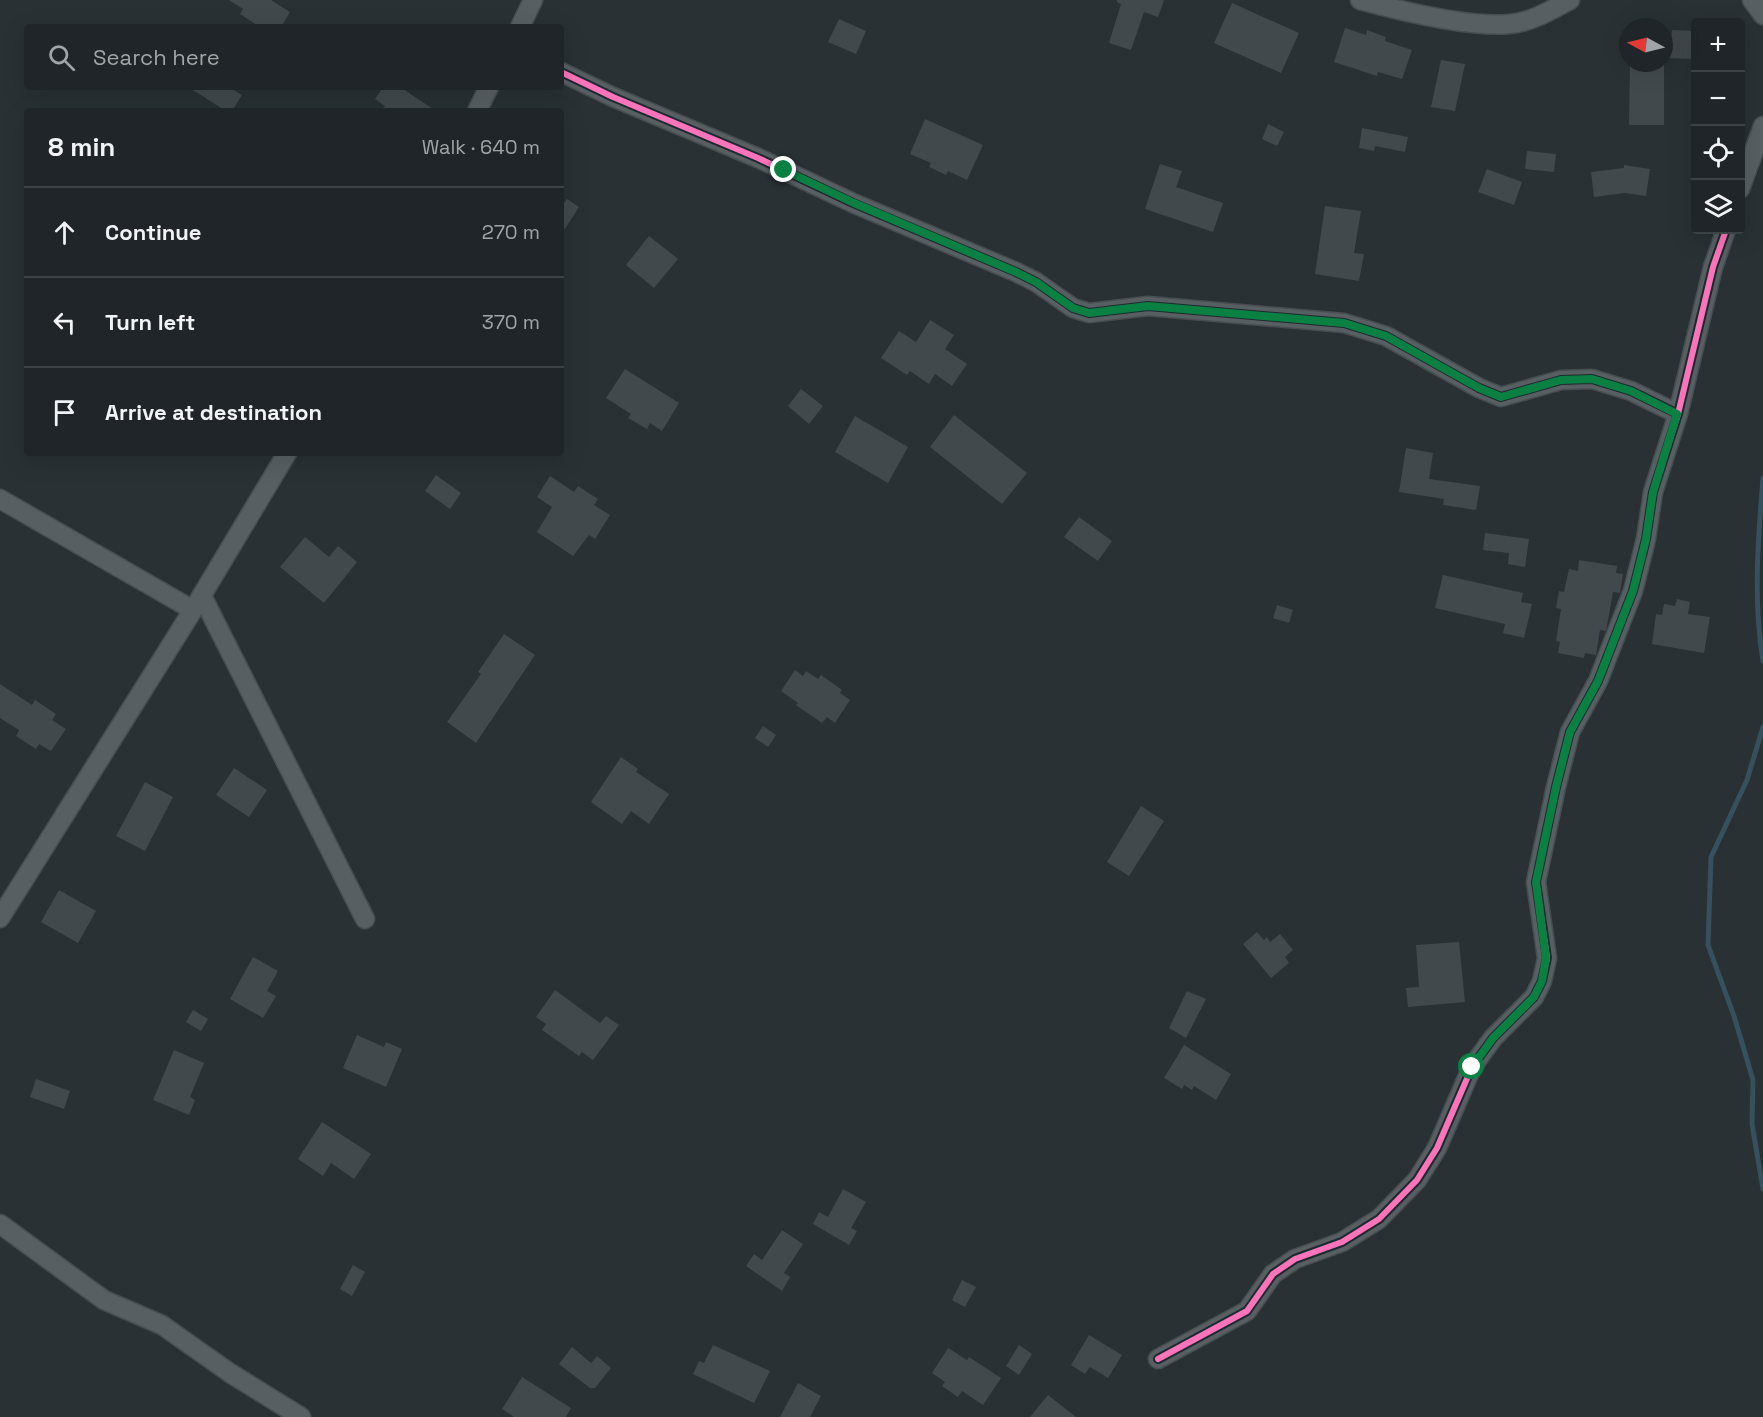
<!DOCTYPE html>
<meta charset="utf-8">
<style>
:root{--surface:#1f2528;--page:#2c3134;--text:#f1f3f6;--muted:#a1a5a8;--line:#3c4245}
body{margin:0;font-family:"Space Grotesk",sans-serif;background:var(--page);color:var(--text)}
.controls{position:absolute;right:18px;top:18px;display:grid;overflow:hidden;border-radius:6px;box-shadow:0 6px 24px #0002}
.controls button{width:54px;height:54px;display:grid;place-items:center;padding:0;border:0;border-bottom:2px solid var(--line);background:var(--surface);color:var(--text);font:30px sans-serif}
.compass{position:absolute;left:1619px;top:18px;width:54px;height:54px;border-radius:50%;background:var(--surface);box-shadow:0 6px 24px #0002;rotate:277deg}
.stop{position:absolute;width:18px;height:18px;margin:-14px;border:4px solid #0b8043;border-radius:50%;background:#fff}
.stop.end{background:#0b8043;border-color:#fff;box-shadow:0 2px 6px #0008}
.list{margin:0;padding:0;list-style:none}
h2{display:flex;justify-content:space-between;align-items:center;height:78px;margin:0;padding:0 24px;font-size:26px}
h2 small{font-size:20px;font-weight:400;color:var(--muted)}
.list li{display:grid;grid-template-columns:39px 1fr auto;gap:18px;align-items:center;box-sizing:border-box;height:90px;padding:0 24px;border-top:2px solid var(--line)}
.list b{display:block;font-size:22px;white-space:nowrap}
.list em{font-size:20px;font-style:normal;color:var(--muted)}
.icon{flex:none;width:33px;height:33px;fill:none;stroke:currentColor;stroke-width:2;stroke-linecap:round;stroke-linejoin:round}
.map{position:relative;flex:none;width:1763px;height:1417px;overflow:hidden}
.search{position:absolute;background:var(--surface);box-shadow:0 6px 24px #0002;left:24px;top:24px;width:540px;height:66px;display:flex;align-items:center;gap:15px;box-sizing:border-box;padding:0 21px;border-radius:6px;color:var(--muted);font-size:22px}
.panel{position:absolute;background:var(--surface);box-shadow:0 6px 24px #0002;left:24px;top:108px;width:540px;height:348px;border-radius:6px}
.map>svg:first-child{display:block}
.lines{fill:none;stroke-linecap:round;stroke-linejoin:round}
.stream{stroke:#36505d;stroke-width:5}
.building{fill:#42494d}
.street-casing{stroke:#474d50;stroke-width:21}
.street{stroke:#585f63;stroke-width:18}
.cycleway-casing{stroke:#1c2930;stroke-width:10}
.cycleway{stroke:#fb73b8;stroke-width:6}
.route{stroke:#0b8043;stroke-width:8}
</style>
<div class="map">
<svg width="1763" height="1417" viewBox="0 0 1763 1417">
<rect width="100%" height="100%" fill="#293135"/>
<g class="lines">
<!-- stream -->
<path class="stream" d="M1763,478C1758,539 1753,601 1763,661
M1763,727L1747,780L1711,857L1708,945L1734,1016L1753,1080L1752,1124L1763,1189"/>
</g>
<!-- building -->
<path class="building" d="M229,0H271L290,12L281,27H260L240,14L243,9Z
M1117,0H1164L1158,17L1144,12L1131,50L1109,43L1121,4L1117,2Z
M1232,3L1299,33L1281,73L1214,43Z
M839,19L866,31L856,54L828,42Z
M1345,28L1366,35L1367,30L1386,37L1385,41L1412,50L1402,79L1378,72L1377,76L1334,62Z
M1672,30L1695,31V59L1664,58V39H1671Z
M1441,60L1465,64L1455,111L1431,107Z
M1630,63H1664V125H1629Z
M188,87H229L242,95L232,111H226Z
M383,87H400L436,111H381L385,106L375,99Z
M925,119L983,145L967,180L948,171L946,175L929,167L931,163L910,154Z
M1268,124L1284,132L1277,146L1262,139Z
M1362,128L1408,137L1405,152L1375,146L1374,151L1359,148Z
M1527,151L1556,154L1554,172L1525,169Z
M1160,164L1182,171L1176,187L1223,203L1213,232L1145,209Z
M1624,165L1650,169L1646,196L1625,193L1594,197L1591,172L1624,168Z
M1487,169L1522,182L1514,205L1478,192Z
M567,199L579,207L561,235V207Z
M1325,206L1361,211L1354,253L1364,254L1359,281L1315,274Z
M649,236L678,259L654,288L626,265Z
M930,320L954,335L945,349L967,364L952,386L935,374L929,384L910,371L907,375L881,358L899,331L916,342Z
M625,369L679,403L662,431L650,423L647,429L628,418L631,414L606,398Z
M801,389L823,406L809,424L788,406Z
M954,415L1027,473L1002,504L930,447Z
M855,416L908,447L888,483L835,452Z
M1406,448L1433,453L1429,479L1480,486L1476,510L1443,505L1444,499L1399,492Z
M436,475L461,493L450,509L425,491Z
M550,476L574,492L578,486L598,499L594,505L610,515L595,539L589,535L573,556L537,532L552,507L537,497Z
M1079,517L1112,541L1098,561L1064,537Z
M1485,533L1529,539L1525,567L1508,564L1509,553L1483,550Z
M305,537L329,557L338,546L357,562L324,603L280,567Z
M1579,560L1617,566L1616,573L1623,574L1620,593L1613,592L1606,631L1600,630L1596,655L1585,653L1584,658L1558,653L1560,642L1556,641L1561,609L1556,608L1559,591L1564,592L1569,569L1578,571Z
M1443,575L1523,593L1521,602L1532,604L1524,638L1503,633L1505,624L1435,608Z
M1677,599L1690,602L1688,614L1710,617L1704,653L1652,644L1656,614L1662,615L1664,604L1675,606Z
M1277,605L1293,610L1289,623L1273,618Z
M504,634L535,655L476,743L447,722L481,674L478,672Z
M795,670L803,676L806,671L818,679L821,675L842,690L840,693L850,700L835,723L827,717L822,723L796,705L798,703L781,691Z
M0,684L32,705L35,700L56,714L52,720L66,729L51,751L39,744L36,749L16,736L19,730L0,718Z
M763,726L776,735L768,747L755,738Z
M621,757L638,769L636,772L669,794L649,824L631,811L622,824L591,802Z
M234,768L267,790L249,817L216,795Z
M145,782L173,797L145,851L116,836Z
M1141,806L1164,821L1129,876L1107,862Z
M59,890L96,911L78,943L41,922Z
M1257,932L1264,940L1267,937L1270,942L1280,934L1293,950L1285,957L1289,963L1271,978L1243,944Z
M1459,942L1465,1002L1408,1007L1406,988L1419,987L1416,945Z
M253,957L278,971L267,991L276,996L263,1018L230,999Z
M555,990L600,1023L606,1016L619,1025L593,1060L582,1052L579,1056L542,1030L546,1024L536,1017Z
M1187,991L1206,999L1186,1038L1169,1028Z
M193,1010L208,1019L201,1031L186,1022Z
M357,1035L384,1047L386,1042L402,1049L386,1087L343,1068Z
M1184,1045L1231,1074L1216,1100L1194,1086L1192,1090L1184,1085L1182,1089L1164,1078Z
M174,1050L204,1063L190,1097L195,1100L189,1115L153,1100Z
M36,1079L70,1091L64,1109L30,1097Z
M322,1122L371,1154L354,1179L331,1163L323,1176L298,1159Z
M843,1189L866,1202L851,1228L857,1231L849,1245L813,1224L819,1212L828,1217Z
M782,1230L803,1244L784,1273L790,1277L782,1291L746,1266L754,1254L762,1260Z
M353,1265L365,1272L352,1296L340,1289Z
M962,1280L976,1287L965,1307L952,1300Z
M1089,1335L1122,1355L1108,1378L1090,1367L1085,1374L1071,1365Z
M713,1345L770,1371L754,1403L693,1374L699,1361L704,1363Z
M1019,1345L1032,1354L1019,1375L1006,1366Z
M572,1347L591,1363L597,1356L611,1368L595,1388H590L559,1364Z
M948,1348L967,1360L969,1357L1001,1378L983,1405L962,1391L958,1397L942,1386L945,1382L932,1373Z
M522,1377L571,1408L566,1417H514L502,1409Z
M798,1383L821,1396L810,1417H780Z
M1048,1395L1076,1417H1030Z"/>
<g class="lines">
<!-- street casing -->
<g class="street-casing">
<path id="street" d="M1360,0C1401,11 1469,28 1510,24C1532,22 1551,10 1570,0
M1752,0L1763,15
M520,27L533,0
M561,72L613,97L758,158L853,203L1016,272L1036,282L1073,308L1089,313L1148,306L1344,323L1386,336L1479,388L1501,397L1561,380L1592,379L1631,391L1678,414
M477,111L489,87
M1740,189L1763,126
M0,499L193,610
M202,596L365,919
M0,918L193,610L287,453
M0,1224L104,1300L162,1325L230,1373L301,1417
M1158,1359L1247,1311L1273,1274L1295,1259L1342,1242L1379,1219L1417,1180L1437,1148L1472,1067L1493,1038L1534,997L1542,981L1547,958L1536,882L1556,787L1570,732L1598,681L1633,591L1646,539L1653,492L1678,414L1713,267L1726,230"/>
</g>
<!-- street -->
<use href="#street" class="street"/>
<!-- cycleway casing -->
<g class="cycleway-casing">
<path id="cycleway" d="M561,72L613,97L758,158L853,203L1016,272L1036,282L1073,308L1089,313L1148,306L1344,323L1386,336L1479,388L1501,397L1561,380L1592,379L1631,391L1678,414
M1158,1359L1247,1311L1273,1274L1295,1259L1342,1242L1379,1219L1417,1180L1437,1148L1472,1067L1493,1038L1534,997L1542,981L1547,958L1536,882L1556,787L1570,732L1598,681L1633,591L1646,539L1653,492L1678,414L1713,267L1726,230"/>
</g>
<!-- cycleway -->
<use href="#cycleway" class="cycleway"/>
</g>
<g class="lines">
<!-- route -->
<path class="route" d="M784,170L854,203L1016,272L1036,282L1073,308L1089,313L1148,306L1344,323L1386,336L1479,388L1501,397L1561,380L1592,379L1631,391L1677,414L1653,492L1646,539L1633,591L1598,681L1570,732L1556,787L1536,882L1546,958L1542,981L1534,997L1493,1038L1472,1067"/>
</g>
</svg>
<div class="controls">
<button>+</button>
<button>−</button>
<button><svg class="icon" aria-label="locate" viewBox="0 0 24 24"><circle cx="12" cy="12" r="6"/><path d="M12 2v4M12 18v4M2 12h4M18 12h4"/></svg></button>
<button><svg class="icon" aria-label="layers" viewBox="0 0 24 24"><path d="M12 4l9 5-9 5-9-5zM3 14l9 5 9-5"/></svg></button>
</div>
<svg class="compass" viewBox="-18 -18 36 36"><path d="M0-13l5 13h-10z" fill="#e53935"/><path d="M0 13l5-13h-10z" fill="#a1a5a8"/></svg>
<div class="stop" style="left:1472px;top:1067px"></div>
<div class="stop end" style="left:784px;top:170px"></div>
<div class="search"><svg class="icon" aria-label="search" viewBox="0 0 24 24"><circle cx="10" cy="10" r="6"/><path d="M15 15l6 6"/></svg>Search here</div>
<section class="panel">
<h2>8 min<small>Walk · 640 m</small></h2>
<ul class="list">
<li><svg class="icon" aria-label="ahead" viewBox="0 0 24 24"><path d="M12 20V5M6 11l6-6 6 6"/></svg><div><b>Continue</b></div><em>270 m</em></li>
<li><svg class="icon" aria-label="left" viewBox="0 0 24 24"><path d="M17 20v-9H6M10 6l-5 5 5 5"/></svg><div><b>Turn left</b></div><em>370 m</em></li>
<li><svg class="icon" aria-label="arrive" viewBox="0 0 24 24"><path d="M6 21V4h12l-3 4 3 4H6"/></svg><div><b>Arrive at destination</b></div></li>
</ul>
</section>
</div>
